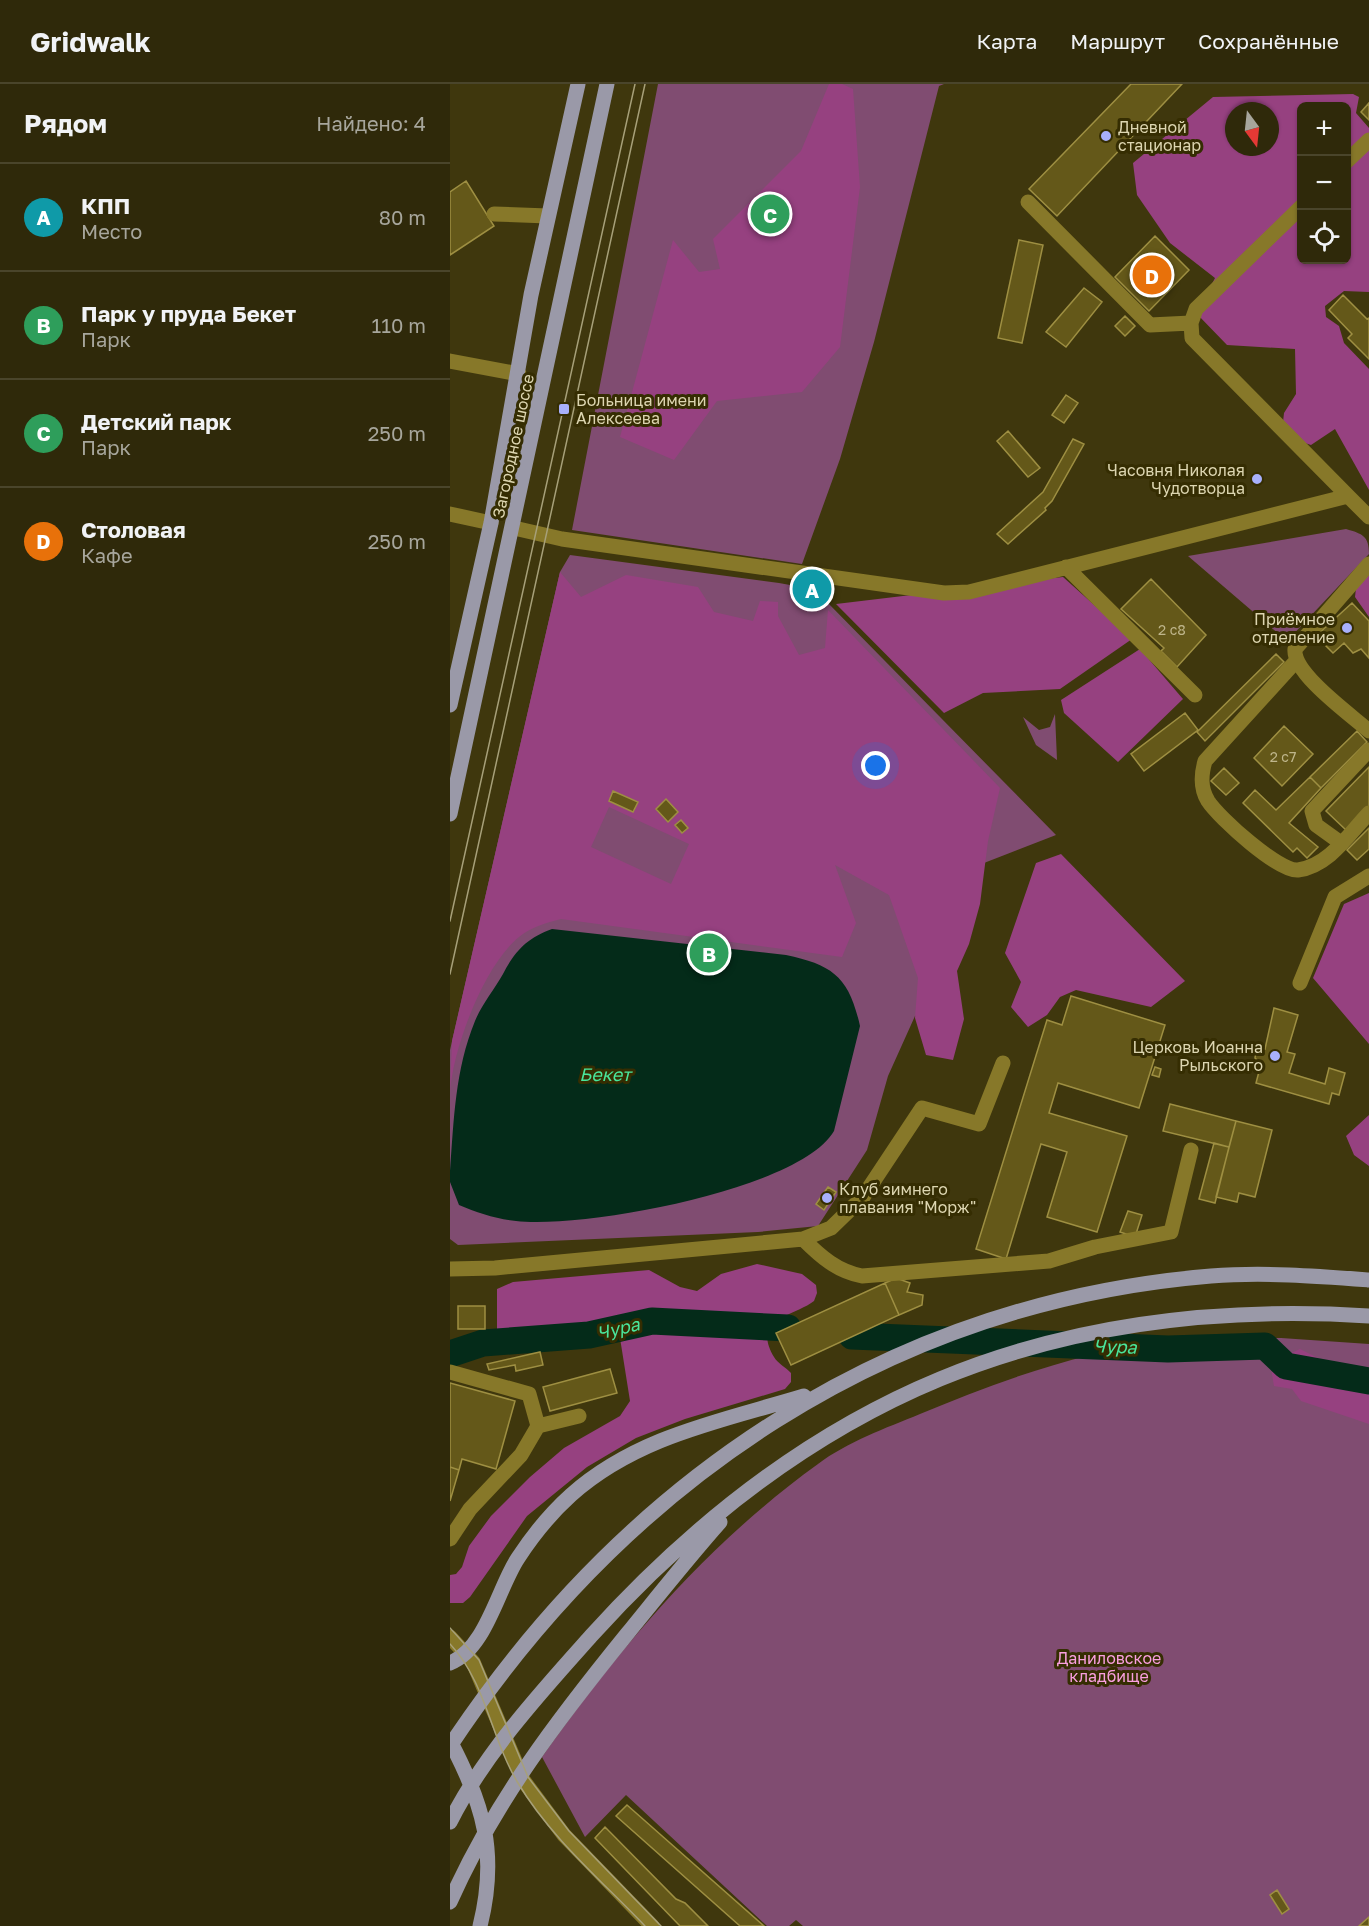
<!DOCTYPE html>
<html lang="ru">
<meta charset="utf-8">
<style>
:root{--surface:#2f290a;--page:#3b3518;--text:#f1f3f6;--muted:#a7a69c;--line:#4a452b;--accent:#d6ab8b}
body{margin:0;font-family:"Golos Text",sans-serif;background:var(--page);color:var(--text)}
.controls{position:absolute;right:18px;top:18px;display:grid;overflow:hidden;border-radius:9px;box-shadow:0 2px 4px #0004}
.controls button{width:54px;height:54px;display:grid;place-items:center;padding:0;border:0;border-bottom:2px solid var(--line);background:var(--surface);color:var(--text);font:30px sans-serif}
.compass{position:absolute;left:775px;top:18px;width:54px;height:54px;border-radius:50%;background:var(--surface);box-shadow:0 2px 4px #0004;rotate:165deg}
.you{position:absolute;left:426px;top:682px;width:21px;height:21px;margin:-15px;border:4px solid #fff;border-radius:50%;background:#1a73e8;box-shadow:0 0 0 9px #1a73e833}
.badge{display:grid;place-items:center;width:39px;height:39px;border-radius:50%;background:var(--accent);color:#fff;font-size:20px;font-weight:700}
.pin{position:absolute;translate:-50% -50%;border:3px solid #fff;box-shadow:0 2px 6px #0006}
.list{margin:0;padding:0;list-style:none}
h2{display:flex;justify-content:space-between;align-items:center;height:78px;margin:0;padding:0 24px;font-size:26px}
h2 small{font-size:20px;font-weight:400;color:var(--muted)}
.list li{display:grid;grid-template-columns:39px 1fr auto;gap:18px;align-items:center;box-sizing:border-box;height:108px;padding:0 24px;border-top:2px solid var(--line)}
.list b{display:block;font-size:22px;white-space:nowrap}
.list p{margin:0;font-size:20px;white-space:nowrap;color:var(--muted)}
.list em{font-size:20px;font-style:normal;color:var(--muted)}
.icon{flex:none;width:33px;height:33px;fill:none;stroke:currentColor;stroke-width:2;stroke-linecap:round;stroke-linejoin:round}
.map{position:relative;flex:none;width:919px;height:1842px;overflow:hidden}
header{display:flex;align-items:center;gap:36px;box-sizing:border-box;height:84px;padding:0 30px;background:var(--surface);border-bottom:2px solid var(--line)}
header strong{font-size:28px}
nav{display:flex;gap:33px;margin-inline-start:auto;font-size:21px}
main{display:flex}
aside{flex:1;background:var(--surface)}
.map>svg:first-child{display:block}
.green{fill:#804c71}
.forest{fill:#964180;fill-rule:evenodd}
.water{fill:#042b19}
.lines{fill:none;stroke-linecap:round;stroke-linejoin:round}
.river{stroke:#042b19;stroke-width:27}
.building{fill:#645819;stroke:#9e8f42;stroke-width:1.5}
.minor{stroke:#877829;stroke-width:15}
.major{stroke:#9a99a8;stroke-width:15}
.tram{stroke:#a7a079;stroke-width:1.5}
.poi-dot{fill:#a8b0fc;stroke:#352d02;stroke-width:2}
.labels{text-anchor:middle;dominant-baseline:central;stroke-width:6;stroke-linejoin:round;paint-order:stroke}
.number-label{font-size:14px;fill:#bfb68b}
.poi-label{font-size:16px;fill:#ddd6b1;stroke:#352d02;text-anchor:start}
.street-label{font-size:16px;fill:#ddd6b1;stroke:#352d02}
.park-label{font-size:16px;fill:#fa9fdf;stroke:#352d02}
.water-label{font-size:18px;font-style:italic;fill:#49e69c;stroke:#352d02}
</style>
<header>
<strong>Gridwalk</strong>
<nav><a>Карта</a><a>Маршрут</a><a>Сохранённые</a></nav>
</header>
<main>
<aside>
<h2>Рядом<small>Найдено: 4</small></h2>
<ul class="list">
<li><span class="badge" style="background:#0f9aa8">A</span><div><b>КПП</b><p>Место</p></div><em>80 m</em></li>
<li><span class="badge" style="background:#2e9e5b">B</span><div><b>Парк у пруда Бекет</b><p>Парк</p></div><em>110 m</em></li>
<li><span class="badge" style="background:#2e9e5b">C</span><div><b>Детский парк</b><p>Парк</p></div><em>250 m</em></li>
<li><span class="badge" style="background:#e8710a">D</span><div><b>Столовая</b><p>Кафе</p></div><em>250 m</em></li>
</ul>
</aside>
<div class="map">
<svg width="919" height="1842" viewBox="0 0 919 1842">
<rect width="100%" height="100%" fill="#3f370d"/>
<!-- green -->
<path class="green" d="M208,0H494L489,2L424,258L390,375L352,480L122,446Z
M896,445C913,450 919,452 919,470L837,557L738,472Z
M120,471L329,499L351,503L349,512L377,518L606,751L516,786L485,923L465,932L438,992L417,1066L368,1142L308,1148L8,1161L0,1155V966L110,488Z
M605,630L607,676L586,661L573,633L589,646L600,643Z
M831,1254L919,1260V1842H353L346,1836L339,1842H317L176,1711L135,1753L92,1673C170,1563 257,1460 368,1380C397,1358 436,1344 470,1330C525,1307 583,1285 641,1271C704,1257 768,1255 831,1254Z"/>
<!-- forest -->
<path class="forest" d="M379,0H392L403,5L410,103L390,263L352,308L267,317L224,376L170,353L223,156L249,188L270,185L263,155L351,67Z
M903,10L909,13L906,29L919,44V208L894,207L875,222L876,233L889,242L894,259L919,285V406L885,345L861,361L852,358L833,338L834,329L846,310L845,265L777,261L747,230L765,194L720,159L687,111L683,79L763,13ZM852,22H896V176H852ZM784,27H820V63H784Z
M110,488L131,513L176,491L248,503L264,528L303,537L310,517L328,518V532L349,571L375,564L378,526L550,704L538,757L530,820L519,860L507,887L514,935L503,976L476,971L465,934L468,894L439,811L385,781L406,839L392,873L111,835C96,839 81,843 69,853C34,881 3,964 0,1008L2,957ZM159,723L239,760L221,800L141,763Z
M919,489V533L905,513L906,504Z
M613,493L682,555L610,605L533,609L494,629L386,520Z
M690,565L733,615L668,678L614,629L611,616Z
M611,770L735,897L701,923L626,906L610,913L597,931L578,943L561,923L571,898L555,869L586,779Z
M919,809V960L863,894L894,820Z
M919,1031V1082L904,1071L896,1052Z
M307,1180L352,1190L366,1201L367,1209L364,1217C343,1233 301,1234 324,1273C328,1280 336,1283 341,1289V1298L335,1305L235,1335L186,1354L137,1383L77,1432L20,1513L13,1519H0V1491L6,1490L12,1483L19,1462L41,1432L80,1393L114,1364L170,1332L180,1317L170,1254L161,1251L53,1262L47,1256V1205L63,1198L199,1186L230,1203L247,1207L271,1190Z
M850,1265L878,1279L919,1287V1340L851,1317L842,1305L824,1302L821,1284L837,1271Z"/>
<!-- water -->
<path class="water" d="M102,845L336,871C383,881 399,893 410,942L384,1047C350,1106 132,1145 66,1137C47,1135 27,1129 9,1121L0,1098V1087C4,1035 5,986 25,937C32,920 44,906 53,890C65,867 77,854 102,845Z"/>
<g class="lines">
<!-- river -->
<path class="river" d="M402,1252L718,1265L815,1262L836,1282L919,1297
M0,1270L33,1259L139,1251L202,1237L338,1244"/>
</g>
<!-- building -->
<path class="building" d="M681,0H732L607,132L579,105Z
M919,19V36L911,28Z
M16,97L44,142L0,171V108Z
M705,152L739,186L699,227L665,193Z
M569,156L593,161L572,259L548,254Z
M634,204L652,218L616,263L596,248Z
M893,211L917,235L919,234V275L898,254L902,250L879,226Z
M675,232L685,242L675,252L665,242Z
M616,311L628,319L614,339L602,331Z
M558,347L590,384L578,393L547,357Z
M623,355L634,360L602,417L595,424L596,426L558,460L547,450L593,408Z
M701,495L756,551L727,583L711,567L714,564L671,525Z
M355,499L370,502L369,512L353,509Z
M902,519L919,537V574L911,565L903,569L894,559L883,569L866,552Z
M826,570L834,578L755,657L747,648Z
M735,629L748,646L694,687L681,670Z
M834,642L863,670L832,702L804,674Z
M907,647L917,658L871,704L860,693Z
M919,683V725L897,747L876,727Z
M774,684L789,699L776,711L761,697Z
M860,693L871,704L839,739L868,763L857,774L847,764L843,768L793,719L805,706L826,726Z
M163,707L188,718L183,728L159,717Z
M216,715L228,728L218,738L206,725Z
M231,736L238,744L232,749L225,741Z
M919,744V765L907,776L897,766Z
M621,912L715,941L689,1024L608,999L599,1029L677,1052L647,1148L597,1133L617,1068L591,1060L556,1175L526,1165L597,936L612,941Z
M824,924L848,931L837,968L845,970L839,989L875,1000L879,984L895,989L889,1011L882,1009L879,1020L806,999L811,980L805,974L806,968L811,964L815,965Z
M705,983L711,985L709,993L702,991Z
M720,1020L786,1037L779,1063L713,1047Z
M786,1037L822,1046L805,1113L789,1109L787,1118L766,1113Z
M764,1059L779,1063L765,1119L749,1115Z
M378,1103L386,1108L374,1126L366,1120Z
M678,1127L692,1131L685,1153L670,1148Z
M446,1194L460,1199L457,1208L473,1211L472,1221L449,1231L435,1199Z
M435,1199L449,1231L341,1281L326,1249Z
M8,1222H35V1245H8Z
M90,1268L93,1281L66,1287L65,1281L39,1286L37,1280Z
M160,1285L167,1309L100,1327L93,1303Z
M0,1299L65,1317L46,1385L12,1375L9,1386L0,1383Z
M0,1383L9,1386L0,1417Z
M177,1721L314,1842H290L166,1732Z
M155,1743L226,1815L235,1819L258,1842H230L145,1754Z
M827,1806L839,1825L832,1830L820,1811Z
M919,1833V1842H909L910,1841Z"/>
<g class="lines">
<!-- minor -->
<path class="minor" d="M896,78L919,56
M578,118L700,241L741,239
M44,130L98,132
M0,277L69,290
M898,412L919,433
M0,430L41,439
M64,444L112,455L494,509L519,508L543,502L898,412L742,254L741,239L746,225L852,122
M919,480L845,565C842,589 901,631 919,647
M616,483L745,611
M846,577L755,677C751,691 750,704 758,717C769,734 829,788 848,786C879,782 899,750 919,729
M891,759L866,741L862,727L919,666
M850,899L885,813L919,792
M353,1155C371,1173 387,1187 412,1192L599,1177L645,1163L721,1148L741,1066
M0,1185L45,1184L353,1155L381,1144L413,1113L472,1024L529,1040L553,979
M0,1288L79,1310L88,1342L129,1332
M0,1455L20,1425L71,1371L88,1342
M0,1553L23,1578L73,1696L114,1751L202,1842"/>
<!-- major -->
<path class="major" d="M0,621L41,439L81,211L128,0
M0,730L157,0
M0,1579C36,1565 48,1504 68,1474C83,1451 101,1429 121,1411C187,1352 272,1337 354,1312
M0,1657C34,1721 48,1770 30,1842
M0,1662C177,1395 438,1219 761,1192C814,1188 866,1192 919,1196
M0,1738C35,1669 90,1609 141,1552C357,1313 597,1212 919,1232
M0,1818C45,1717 108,1635 177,1550C208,1512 238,1474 270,1438"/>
<!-- tram -->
<path class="tram" d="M0,837L185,0
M0,890L195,0
M0,1544L29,1576L78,1693L119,1747L211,1842
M0,1560C36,1598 41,1655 68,1699C100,1753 152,1797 195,1842"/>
</g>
<!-- markers -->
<g class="poi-dot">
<circle cx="656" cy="52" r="6"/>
<rect x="108" y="319" width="12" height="12" rx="3"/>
<circle cx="807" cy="395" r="6"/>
<circle cx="897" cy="544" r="6"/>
<circle cx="825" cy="972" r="6"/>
<circle cx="377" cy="1114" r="6"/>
</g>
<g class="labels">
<!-- number labels -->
<g class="number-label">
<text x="722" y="545">2 с8</text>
<text x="833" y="672">2 с7</text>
</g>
<!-- poi labels -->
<g class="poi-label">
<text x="668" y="43">Дневной<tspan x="668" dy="18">стационар</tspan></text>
<text x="126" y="316">Больница имени<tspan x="126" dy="18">Алексеева</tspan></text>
<text x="795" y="386" text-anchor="end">Часовня Николая<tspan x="795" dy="18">Чудотворца</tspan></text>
<text x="885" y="535" text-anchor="end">Приёмное<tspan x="885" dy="18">отделение</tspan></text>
<text x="813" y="963" text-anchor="end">Церковь Иоанна<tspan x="813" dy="18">Рыльского</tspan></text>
<text x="389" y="1105">Клуб зимнего<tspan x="389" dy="18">плавания "Морж"</tspan></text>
</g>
<!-- street labels -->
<g class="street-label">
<text transform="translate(63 362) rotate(-78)">Загородное шоссе</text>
</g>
<!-- park labels -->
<g class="park-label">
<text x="659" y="1574">Даниловское<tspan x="659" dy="18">кладбище</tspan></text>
</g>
<!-- water labels -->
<g class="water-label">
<text x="155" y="990">Бекет</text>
<text transform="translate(168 1244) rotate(-13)">Чура</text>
<text transform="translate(665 1262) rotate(2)">Чура</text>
</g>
</g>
</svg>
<div class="controls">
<button>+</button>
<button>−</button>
<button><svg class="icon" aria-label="locate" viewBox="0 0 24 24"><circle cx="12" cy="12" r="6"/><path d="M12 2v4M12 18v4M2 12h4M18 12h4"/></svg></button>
</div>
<svg class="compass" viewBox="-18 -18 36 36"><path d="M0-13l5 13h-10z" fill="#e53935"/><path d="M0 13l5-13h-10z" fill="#a7a69c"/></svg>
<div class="you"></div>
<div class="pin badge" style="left:362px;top:505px;background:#0f9aa8">A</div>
<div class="pin badge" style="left:259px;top:869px;background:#2e9e5b">B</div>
<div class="pin badge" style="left:320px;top:130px;background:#2e9e5b">C</div>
<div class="pin badge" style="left:702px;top:191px;background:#e8710a">D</div>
</div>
</main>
